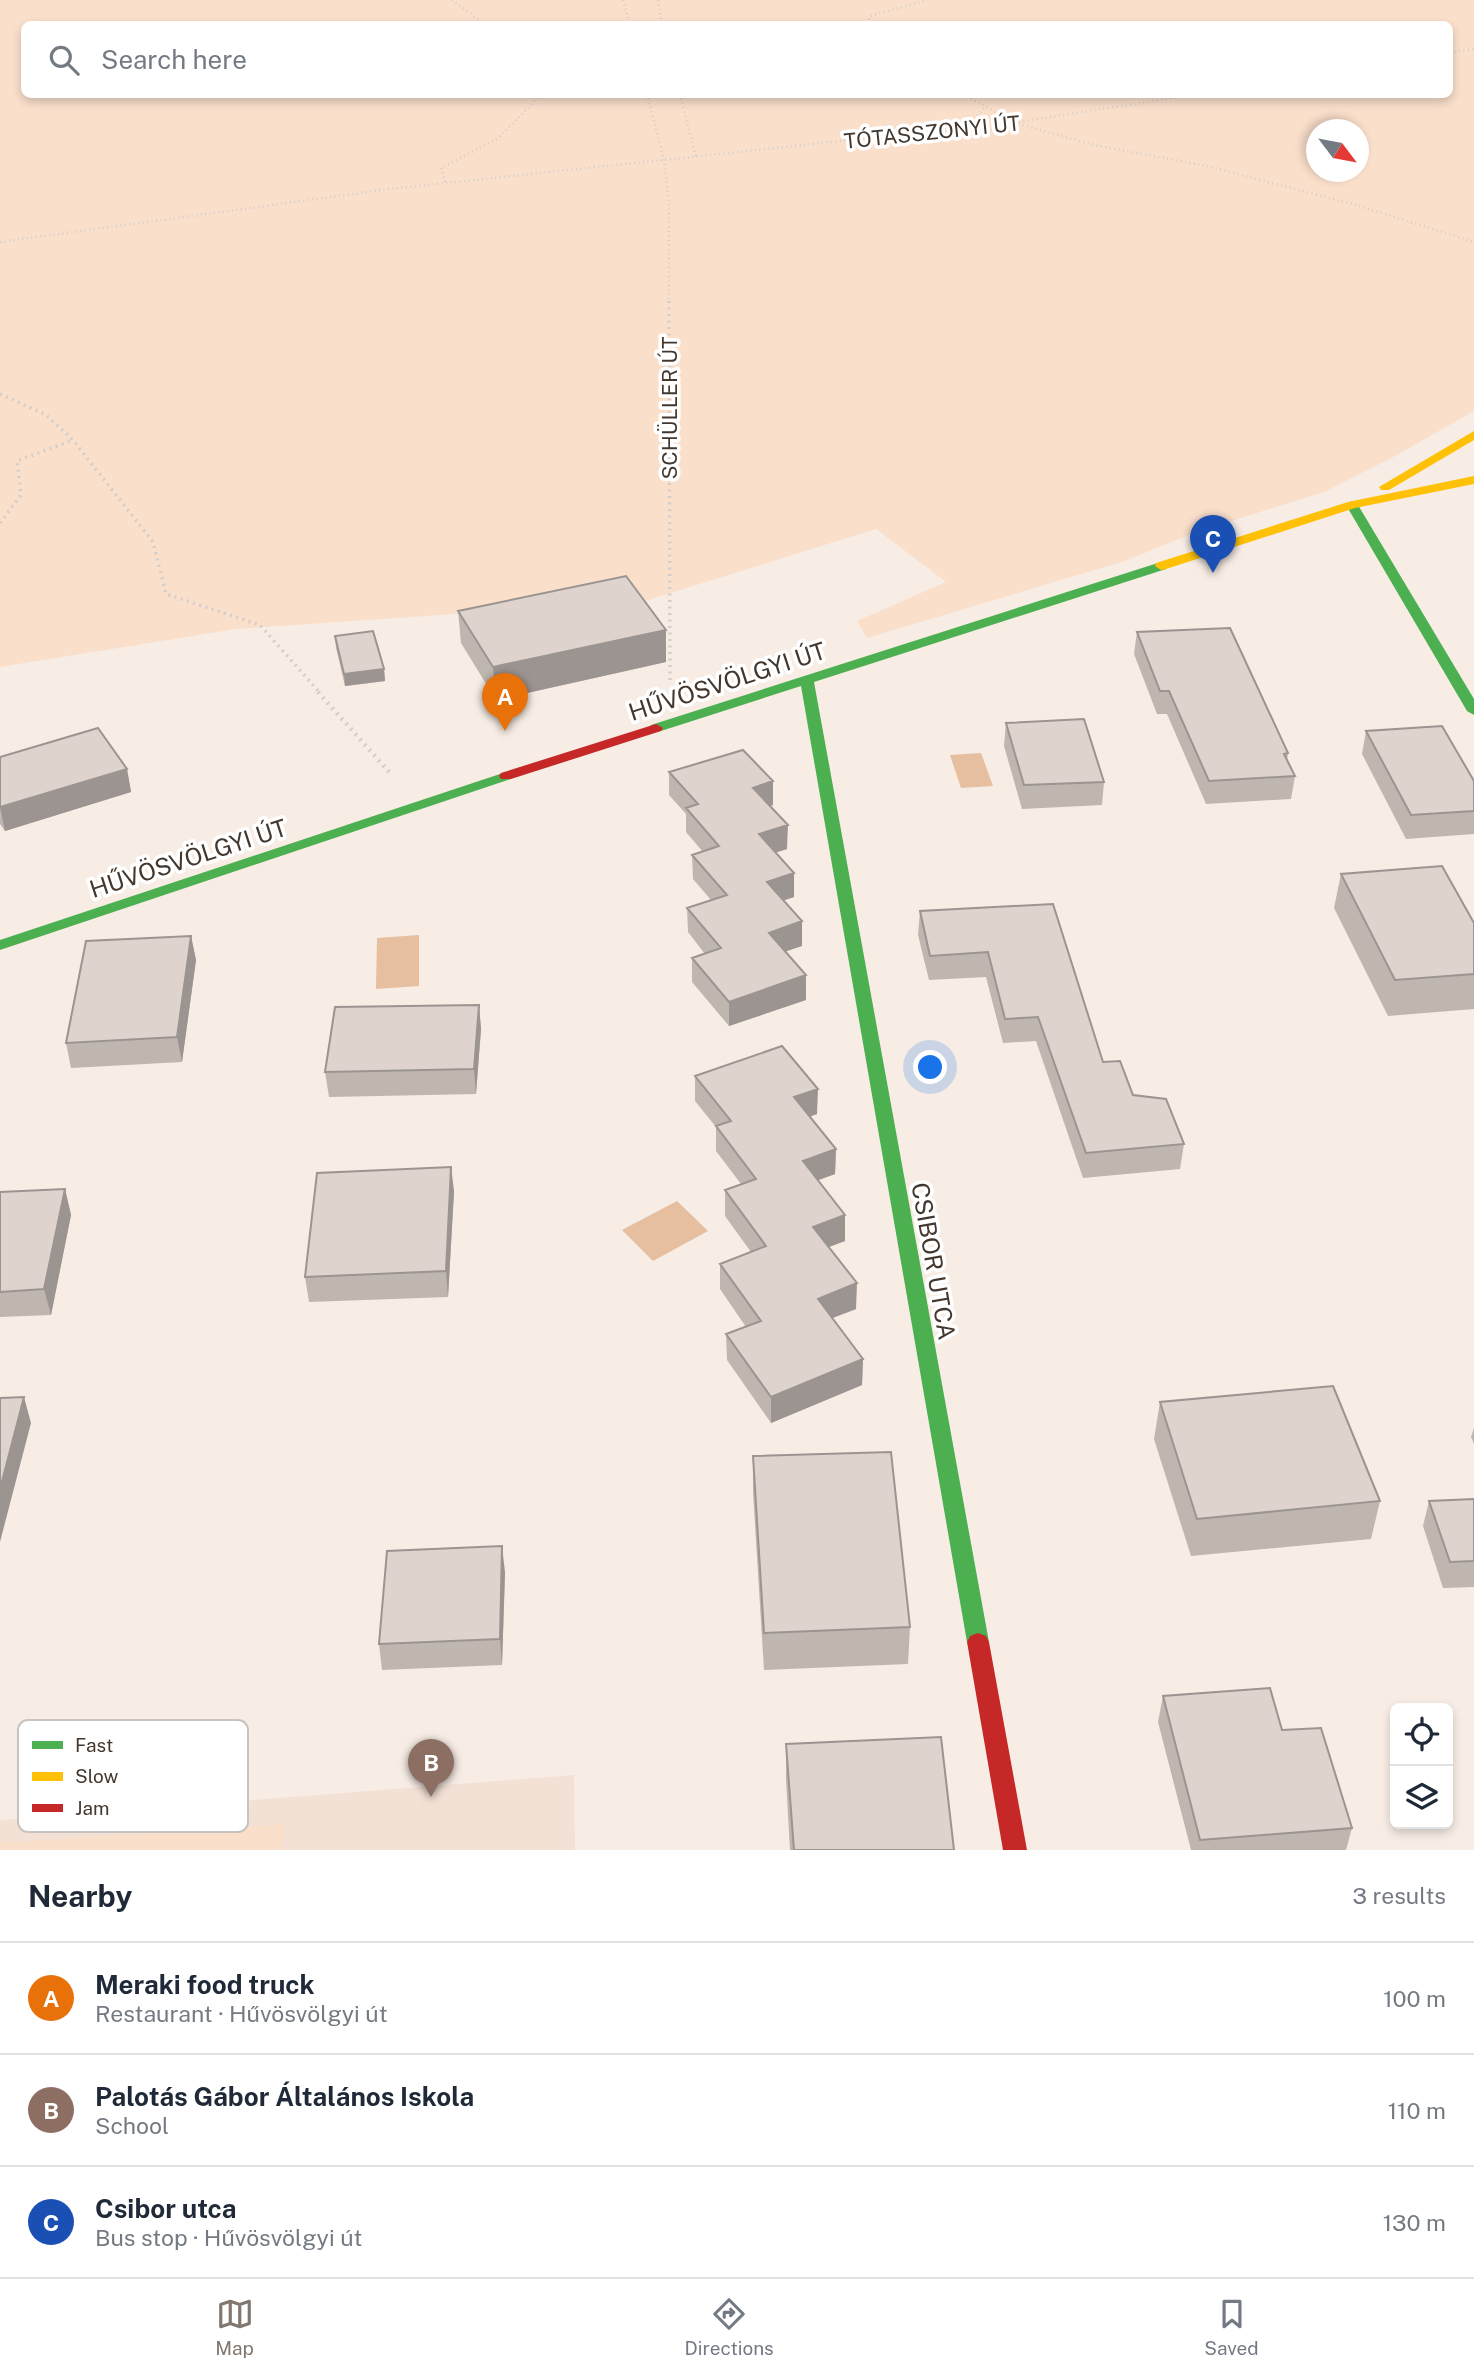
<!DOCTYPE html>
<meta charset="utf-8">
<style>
:root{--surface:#fff;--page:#f2f2f3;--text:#1f2937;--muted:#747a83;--line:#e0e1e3;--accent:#82776e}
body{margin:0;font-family:"Public Sans",sans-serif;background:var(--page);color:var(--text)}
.controls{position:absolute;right:21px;bottom:21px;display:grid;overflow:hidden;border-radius:10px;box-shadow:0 4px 10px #0003}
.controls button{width:63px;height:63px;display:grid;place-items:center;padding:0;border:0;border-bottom:2px solid var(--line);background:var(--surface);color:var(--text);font:35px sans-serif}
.compass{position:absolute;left:1306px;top:119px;width:63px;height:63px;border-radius:50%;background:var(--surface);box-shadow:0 4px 10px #0003;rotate:122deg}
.you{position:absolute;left:931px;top:1068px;width:24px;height:24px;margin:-18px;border:5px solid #fff;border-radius:50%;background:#1a73e8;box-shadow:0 0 0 10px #1a73e833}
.badge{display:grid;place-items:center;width:46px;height:46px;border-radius:50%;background:var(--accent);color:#fff;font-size:23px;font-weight:700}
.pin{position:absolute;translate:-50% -58px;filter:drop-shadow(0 2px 4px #0008)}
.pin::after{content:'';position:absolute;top:37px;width:24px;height:21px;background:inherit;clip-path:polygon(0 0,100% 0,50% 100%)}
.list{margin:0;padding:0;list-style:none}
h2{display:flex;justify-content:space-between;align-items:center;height:91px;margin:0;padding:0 28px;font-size:30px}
h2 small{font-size:23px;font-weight:400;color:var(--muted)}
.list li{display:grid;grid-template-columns:46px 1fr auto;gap:21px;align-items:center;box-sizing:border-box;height:112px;padding:0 28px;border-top:2px solid var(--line)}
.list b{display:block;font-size:26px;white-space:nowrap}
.list p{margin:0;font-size:23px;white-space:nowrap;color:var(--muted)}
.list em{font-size:23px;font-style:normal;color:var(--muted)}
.icon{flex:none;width:38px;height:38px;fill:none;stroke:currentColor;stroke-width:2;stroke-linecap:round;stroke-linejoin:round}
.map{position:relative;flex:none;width:1474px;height:1850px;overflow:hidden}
.search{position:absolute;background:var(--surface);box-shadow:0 4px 10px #0003;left:21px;right:21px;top:21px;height:77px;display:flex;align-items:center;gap:18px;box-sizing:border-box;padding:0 24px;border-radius:10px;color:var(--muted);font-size:26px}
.sheet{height:427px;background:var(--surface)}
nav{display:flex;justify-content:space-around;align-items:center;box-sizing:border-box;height:98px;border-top:2px solid var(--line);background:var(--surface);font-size:19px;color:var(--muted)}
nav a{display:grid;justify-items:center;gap:4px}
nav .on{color:var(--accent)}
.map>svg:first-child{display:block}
.built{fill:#f2e1d4}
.green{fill:#fadfcb;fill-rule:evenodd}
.water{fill:#e6bea0}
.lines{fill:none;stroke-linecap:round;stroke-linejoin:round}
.path-far2{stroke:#d3cecb;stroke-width:2.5;stroke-dasharray:1 3.5;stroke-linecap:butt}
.path-far1{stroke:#d3cecb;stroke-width:3.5;stroke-dasharray:2 4.5;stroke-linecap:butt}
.path{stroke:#d3cecb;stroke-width:4.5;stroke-dasharray:2 5;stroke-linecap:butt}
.fast{fill:#4caf50;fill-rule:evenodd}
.slow{fill:#ffc107;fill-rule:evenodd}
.jam{fill:#c62828;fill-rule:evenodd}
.wall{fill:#bfb6b0}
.shaded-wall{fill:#9b9490}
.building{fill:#ded4cd;stroke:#9b9490;stroke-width:2}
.labels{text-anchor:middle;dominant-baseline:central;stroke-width:7;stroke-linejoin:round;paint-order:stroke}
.far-street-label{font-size:21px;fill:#43372e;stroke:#fff}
.street-label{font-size:24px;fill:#43372e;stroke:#fff}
.key{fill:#fff;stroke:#c7c3c0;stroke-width:2}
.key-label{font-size:19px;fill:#43372e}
</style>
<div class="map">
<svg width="1474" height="1850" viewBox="0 0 1474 1850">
<rect width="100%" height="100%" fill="#f7ede5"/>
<!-- built -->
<path class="built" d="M574,1775L575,1850H0V1820Z"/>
<!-- green -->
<path class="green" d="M0,0H1474V411L1395,456L1324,492L1196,532L1125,561L867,638L857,621L946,582L876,529L645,601L236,629L0,667ZM24,24H1450V94H24ZM1316,130H1358V172H1316Z
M284,1824L282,1850H0V1843Z"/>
<!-- water -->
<path class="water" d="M981,753L993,786L961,788L950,755Z
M419,935V986L376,989L377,938Z
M677,1201L708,1231L653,1261L622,1230Z"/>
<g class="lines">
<!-- path-far2 -->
<path class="path-far2" d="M452,0L484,24
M623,0L630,24
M658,0L662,24
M868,24L870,16L927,0
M1450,52L1474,49
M647,94L664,160L669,201V303
M680,94L696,158
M963,94L1015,123L1094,145L1207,166L1356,205L1474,242
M965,129L985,107
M445,182L441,168L497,139L539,97L537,94
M0,242L389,189L1011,123L1199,94"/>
<!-- path-far1 -->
<path class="path-far1" d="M669,301L670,684
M0,394L46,415L73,440L153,542L166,594L260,625L320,693
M0,523L21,495L17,461L73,440"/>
<!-- path -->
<path class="path" d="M318,692L391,774"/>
<!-- fast -->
<path class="fast" d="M1352,501L1358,505L1474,699V715L1467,711L1346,505Z
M1161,562L1167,566L1166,569L814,682L989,1642L986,1648L978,1651L970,1648L967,1642L801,686L661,731L656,732L649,728L651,725Z
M506,772L511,773L513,776L511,779L0,950V940Z"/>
<!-- slow -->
<path class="slow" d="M1474,431V440L1389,490H1381L1379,487Z
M1474,476V484L1355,508L1166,569L1161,570L1155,566L1156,563L1348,502Z"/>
<!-- jam -->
<path class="jam" d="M656,724L663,728L661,731L511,779H501L499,776L501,773Z
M978,1633L986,1636L989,1642L1027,1850H1003L967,1642L970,1636Z"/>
</g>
<!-- wall -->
<path class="wall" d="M458,611L666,630V662L496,700L461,643Z
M1137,632L1288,753L1287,761L1295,776L1291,799L1206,804L1167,714H1157L1134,654Z
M335,636L384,669L385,681L345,686L336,648Z
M1006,723L1104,782L1102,805L1022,809L1004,746Z
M1366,731L1474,781V834L1406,839L1362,754Z
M0,757L127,769L131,792L5,831L0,824Z
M669,772L773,805L770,806L787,849L776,852L794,897L783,900L802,921V946L786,951L806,975V1000L729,1026L692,982V958L705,954L688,932L687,908L711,900L693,879L692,855L703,852L686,832V814L669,795Z
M1341,874L1474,923V1009L1388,1016L1334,908Z
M1053,904L1103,1062L1133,1095L1184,1144L1180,1169L1083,1178L1036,1041L1003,1043L986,977L929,980L918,935L920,911Z
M191,936L196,960L182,1062L71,1068L66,1043Z
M479,1005L481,1029L476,1094L329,1097L325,1072Z
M695,1076L817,1114L809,1117L836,1149L835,1174L818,1180L845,1215V1241L828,1247L856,1309L832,1318L863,1359L862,1385L771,1423L727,1360L726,1334L746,1327L720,1289V1264L751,1252L725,1216V1190L741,1184L716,1151V1127L695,1101Z
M451,1167L454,1192L448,1297L309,1302L305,1277Z
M65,1189L71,1215L51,1315L0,1317V1192Z
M1160,1402L1380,1501L1371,1539L1191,1556L1154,1439Z
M1474,1428V1444L1471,1437Z
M753,1456L910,1627L908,1664L764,1670L753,1493Z
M1474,1499V1587L1443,1588L1423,1526L1429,1501Z
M505,1572L502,1665L382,1670L379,1644Z
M1163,1696L1282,1730L1352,1828L1346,1850H1191L1158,1722Z
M786,1744L954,1850H790L786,1780Z"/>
<!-- shaded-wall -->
<path class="shaded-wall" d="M666,630V662L496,700L493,667Z
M384,669L385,681L345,686L344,674Z
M127,769L131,792L5,831L0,807Z
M773,781V805L752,811L753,788Z
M788,825L787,849L759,858V834Z
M794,873V897L767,906V882Z
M802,921V946L769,957V933Z
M191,936L196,960L182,1062L177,1037Z
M806,975V1000L729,1026V1002Z
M479,1005L481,1029L476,1094L474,1069Z
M818,1089L817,1114L793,1122L794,1097Z
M836,1149L835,1174L802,1186L803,1161Z
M451,1167L454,1192L448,1297L446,1271Z
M65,1189L71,1215L51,1315L44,1289Z
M845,1215V1241L813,1253V1227Z
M857,1283L856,1309L817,1324L818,1299Z
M863,1359L862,1385L771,1423V1397Z
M24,1397L31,1423L0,1542V1489Z
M502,1546L505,1572L502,1665L500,1639Z"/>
<!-- building -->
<path class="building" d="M626,576L666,630L493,667L458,611Z
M1230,628L1288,753L1284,754L1295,776L1209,781L1169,691H1160L1137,632Z
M373,631L384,669L344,674L335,636Z
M1084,719L1104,782L1024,785L1006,723Z
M1442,726L1474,781V811L1411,815L1366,731Z
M98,728L127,769L0,807V757Z
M743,750L773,781L753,788L788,825L759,834L794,873L767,882L802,921L769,933L806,975L729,1002L692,958L721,948L687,908L727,895L692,855L719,846L686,808L698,804L669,772Z
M1442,866L1474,923V974L1395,980L1341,874Z
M1053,904L1103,1062L1120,1061L1133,1095L1166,1099L1184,1144L1086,1153L1038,1017L1005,1019L988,952L930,956L920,911Z
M191,936L177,1037L66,1043L86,941Z
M479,1005L474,1069L325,1072L335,1007Z
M782,1046L818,1089L794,1097L836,1149L803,1161L845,1215L813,1227L857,1283L818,1299L863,1359L771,1397L726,1334L761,1321L720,1264L766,1246L725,1190L756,1179L716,1126L731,1121L695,1076Z
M451,1167L446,1271L305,1277L317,1173Z
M65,1189L44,1289L0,1292V1192Z
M1333,1386L1380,1501L1197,1519L1160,1402Z
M24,1397L0,1489V1398Z
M891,1452L910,1627L764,1633L753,1456Z
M1474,1499V1561L1450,1562L1429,1501Z
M502,1546L500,1639L379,1644L387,1551Z
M1270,1688L1282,1730L1321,1728L1352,1828L1200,1840L1163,1696Z
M941,1737L954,1850H794L786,1744Z"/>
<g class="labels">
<!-- far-street labels -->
<g class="far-street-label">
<text transform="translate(932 132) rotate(-6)">TÓTASSZONYI ÚT</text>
<text transform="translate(669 408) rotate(-90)">SCHÜLLER ÚT</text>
</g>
<!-- street labels -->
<g class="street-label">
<text transform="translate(727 681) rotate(-18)">HŰVÖSVÖLGYI ÚT</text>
<text transform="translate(188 858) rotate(-18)">HŰVÖSVÖLGYI ÚT</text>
<text transform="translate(934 1261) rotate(80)">CSIBOR UTCA</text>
</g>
</g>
<!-- legend -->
<rect x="18" y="1720" width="230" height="112" rx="10" class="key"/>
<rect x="32" y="1741" width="31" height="8" fill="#4caf50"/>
<rect x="32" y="1772" width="31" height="9" fill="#ffc107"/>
<rect x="32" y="1804" width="31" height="8" fill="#c62828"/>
<g class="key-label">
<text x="75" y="1752">Fast</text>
<text x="75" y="1783">Slow</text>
<text x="75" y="1815">Jam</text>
</g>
</svg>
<div class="controls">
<button><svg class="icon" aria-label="locate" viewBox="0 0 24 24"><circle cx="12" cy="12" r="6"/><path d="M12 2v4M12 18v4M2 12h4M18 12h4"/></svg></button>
<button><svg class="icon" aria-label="layers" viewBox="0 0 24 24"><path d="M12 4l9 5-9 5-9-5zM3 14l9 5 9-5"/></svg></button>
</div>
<svg class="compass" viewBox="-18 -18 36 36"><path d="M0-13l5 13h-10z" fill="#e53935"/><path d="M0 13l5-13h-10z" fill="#747a83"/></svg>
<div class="you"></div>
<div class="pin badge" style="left:505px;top:731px;background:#e8710a">A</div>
<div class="pin badge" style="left:431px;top:1797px;background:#8d6e63">B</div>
<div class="pin badge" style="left:1213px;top:573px;background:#1a4fb4">C</div>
<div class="search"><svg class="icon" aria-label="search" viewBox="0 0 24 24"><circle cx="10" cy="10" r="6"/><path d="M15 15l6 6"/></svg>Search here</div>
</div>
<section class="sheet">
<h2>Nearby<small>3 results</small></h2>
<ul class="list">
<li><span class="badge" style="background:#e8710a">A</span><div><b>Meraki food truck</b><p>Restaurant · Hűvösvölgyi út</p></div><em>100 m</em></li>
<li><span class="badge" style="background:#8d6e63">B</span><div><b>Palotás Gábor Általános Iskola</b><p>School</p></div><em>110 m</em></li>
<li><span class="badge" style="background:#1a4fb4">C</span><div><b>Csibor utca</b><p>Bus stop · Hűvösvölgyi út</p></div><em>130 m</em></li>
</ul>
</section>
<nav>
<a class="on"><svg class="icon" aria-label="map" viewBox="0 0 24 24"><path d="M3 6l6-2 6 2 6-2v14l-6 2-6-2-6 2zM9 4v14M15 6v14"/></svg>Map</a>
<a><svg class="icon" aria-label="directions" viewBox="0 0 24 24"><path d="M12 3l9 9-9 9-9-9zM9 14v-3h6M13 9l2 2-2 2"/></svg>Directions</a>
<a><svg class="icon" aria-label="saved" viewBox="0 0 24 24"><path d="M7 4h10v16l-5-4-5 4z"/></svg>Saved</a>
</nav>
